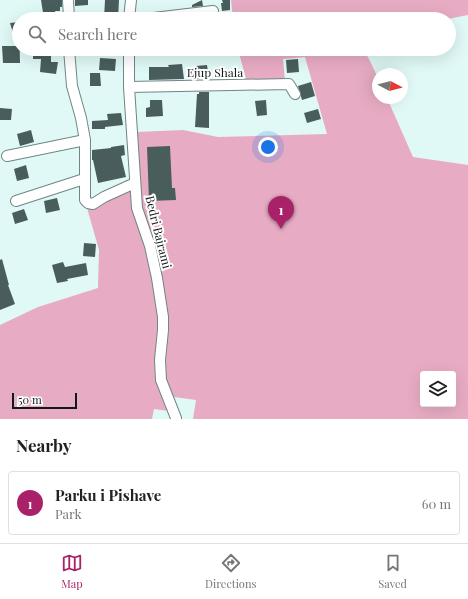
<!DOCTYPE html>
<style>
:root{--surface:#fff;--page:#f2f2f2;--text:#222;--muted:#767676;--line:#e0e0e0;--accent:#a92269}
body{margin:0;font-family:"Playfair Display",serif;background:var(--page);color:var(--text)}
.controls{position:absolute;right:12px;bottom:12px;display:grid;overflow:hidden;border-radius:4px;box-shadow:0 4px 16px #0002}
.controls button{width:36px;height:36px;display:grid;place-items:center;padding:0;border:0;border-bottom:1px solid var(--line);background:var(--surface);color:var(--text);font:20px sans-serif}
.compass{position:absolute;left:372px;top:68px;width:36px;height:36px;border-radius:50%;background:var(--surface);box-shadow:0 4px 16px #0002;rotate:97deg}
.scale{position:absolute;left:12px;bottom:10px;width:65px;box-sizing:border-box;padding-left:4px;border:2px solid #111918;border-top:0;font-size:11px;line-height:14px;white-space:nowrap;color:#111918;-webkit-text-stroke:3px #fff;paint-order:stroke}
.you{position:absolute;left:268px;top:147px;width:14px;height:14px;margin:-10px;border:3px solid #fff;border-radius:50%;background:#1a73e8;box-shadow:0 0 0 6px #1a73e833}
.badge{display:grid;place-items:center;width:26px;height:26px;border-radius:50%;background:var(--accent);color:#fff;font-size:13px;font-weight:700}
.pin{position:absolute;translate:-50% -33px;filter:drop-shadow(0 1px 2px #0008)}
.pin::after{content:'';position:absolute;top:21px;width:14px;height:12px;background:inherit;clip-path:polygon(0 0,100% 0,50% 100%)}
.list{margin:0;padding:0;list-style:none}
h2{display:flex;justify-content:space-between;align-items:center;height:52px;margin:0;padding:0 16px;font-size:17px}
h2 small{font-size:13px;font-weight:400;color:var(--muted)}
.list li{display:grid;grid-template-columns:26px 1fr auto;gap:12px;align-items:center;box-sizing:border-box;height:64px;margin:0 8px 8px;padding:0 8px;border:1px solid var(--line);border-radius:4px}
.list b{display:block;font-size:15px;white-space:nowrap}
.list p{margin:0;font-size:13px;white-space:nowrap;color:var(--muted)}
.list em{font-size:13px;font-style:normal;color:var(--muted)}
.icon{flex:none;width:22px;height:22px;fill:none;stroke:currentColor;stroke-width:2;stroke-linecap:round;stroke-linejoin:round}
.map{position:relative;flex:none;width:468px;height:419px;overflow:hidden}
.search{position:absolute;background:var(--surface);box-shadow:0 4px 16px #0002;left:12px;right:12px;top:12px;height:44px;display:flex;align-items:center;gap:10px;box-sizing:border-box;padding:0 14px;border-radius:22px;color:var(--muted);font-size:15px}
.sheet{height:124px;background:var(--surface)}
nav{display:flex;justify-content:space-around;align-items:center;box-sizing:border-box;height:56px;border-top:1px solid var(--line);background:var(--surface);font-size:11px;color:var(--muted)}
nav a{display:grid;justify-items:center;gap:2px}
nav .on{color:var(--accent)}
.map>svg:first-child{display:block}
.green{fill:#e7acc3;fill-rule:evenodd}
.building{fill:#495e5c}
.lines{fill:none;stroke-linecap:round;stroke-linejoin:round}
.street-casing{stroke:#6f8683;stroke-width:12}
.street{stroke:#fff;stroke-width:10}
.labels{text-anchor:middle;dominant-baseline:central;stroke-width:4;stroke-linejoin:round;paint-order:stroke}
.street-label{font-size:12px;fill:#111918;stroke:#fff}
</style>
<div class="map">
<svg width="468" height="419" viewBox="0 0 468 419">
<rect width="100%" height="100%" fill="#e0f9f6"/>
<!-- green -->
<path class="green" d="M231,0H468V15L448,19H233Z
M238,49H360L368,57L378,78V98H387L413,157L468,165V419H193L196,400L174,397L169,411L154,409L152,419H0V325L38,307L98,288L99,250L87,208L131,190L137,132L183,130L218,137L327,134L305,57L283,59L285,81L247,83ZM423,374H453V404H423Z"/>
<!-- building -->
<path class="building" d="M41,0H62V7H60V11H55L58,19H44Z
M75,0H88V5L75,6Z
M105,0H119L118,19H104Z
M202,0L203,6L192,7V5Z
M222,0H230V10L222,11L221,3H223Z
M19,22L20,63H3L2,46H17L10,23Z
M33,49H51V62H58L56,74L40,72L41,59H33Z
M100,58L116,59L115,71L99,70Z
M298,59L299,72L287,73L286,60Z
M182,64L184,79L149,80V67H169L168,65Z
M207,65L209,79H197L196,66Z
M90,73H100L101,86H90Z
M311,82L315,96L302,100L298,86Z
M199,92H209V128L195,127L197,94H199Z
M150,100H162L163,116L146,117V108L150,107Z
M266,100L267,115L257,116L255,101Z
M0,108L12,109L11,120H0Z
M318,109L321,119L307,123L304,113Z
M121,113L123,125L105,127V129H92V121L108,120L107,114Z
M31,130L34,142L20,146L17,134Z
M124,145L125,155L121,156L126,177L98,183L93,160H92V150L111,148V147Z
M170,146L172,188H175L176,200L149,201L147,147Z
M26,165L29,178L17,181L14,169Z
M57,198L60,210L46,213L44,201Z
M24,209L28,220L15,224L12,213Z
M84,243L96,244L95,257L83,256Z
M2,259L9,285H8L15,304L0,310V260Z
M63,262L65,267L86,263L88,275L67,279L68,281L57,283L52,265Z"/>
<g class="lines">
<!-- street casing -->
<g class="street-casing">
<path id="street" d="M68,0L69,19
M129,19L131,0
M145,19L213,11
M69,49L72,86L81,118L85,140V200L88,203L93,204L104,197L135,183
M129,49V87L137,208L150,246L157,278L163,317V330L160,360L161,380L176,418
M129,87L289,84L295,94
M7,156L85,140
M16,201L84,179"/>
</g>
<!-- street -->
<use href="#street" class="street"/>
</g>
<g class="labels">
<!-- street labels -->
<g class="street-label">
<text x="215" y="72">Ejup Shala</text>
<text transform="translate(159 232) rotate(76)">Bedri Bajrami</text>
</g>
</g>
</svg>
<div class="controls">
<button><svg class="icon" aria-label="layers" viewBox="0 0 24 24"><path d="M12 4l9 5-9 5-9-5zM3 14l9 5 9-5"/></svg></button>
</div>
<svg class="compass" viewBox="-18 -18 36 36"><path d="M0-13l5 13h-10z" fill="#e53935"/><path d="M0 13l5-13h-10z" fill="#767676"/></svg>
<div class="scale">50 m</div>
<div class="you"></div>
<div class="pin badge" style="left:281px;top:229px">1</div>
<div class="search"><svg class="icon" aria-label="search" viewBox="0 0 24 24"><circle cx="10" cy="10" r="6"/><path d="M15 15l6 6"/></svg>Search here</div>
</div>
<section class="sheet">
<h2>Nearby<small></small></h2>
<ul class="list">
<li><span class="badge">1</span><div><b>Parku i Pishave</b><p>Park</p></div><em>60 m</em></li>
</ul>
</section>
<nav>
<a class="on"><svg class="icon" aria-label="map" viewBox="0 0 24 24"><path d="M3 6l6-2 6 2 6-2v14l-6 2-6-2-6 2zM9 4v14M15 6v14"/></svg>Map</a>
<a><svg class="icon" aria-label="directions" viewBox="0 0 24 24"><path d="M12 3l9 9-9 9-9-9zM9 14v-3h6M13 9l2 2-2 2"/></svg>Directions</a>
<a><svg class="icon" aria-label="saved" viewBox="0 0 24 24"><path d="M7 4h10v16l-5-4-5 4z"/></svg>Saved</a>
</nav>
